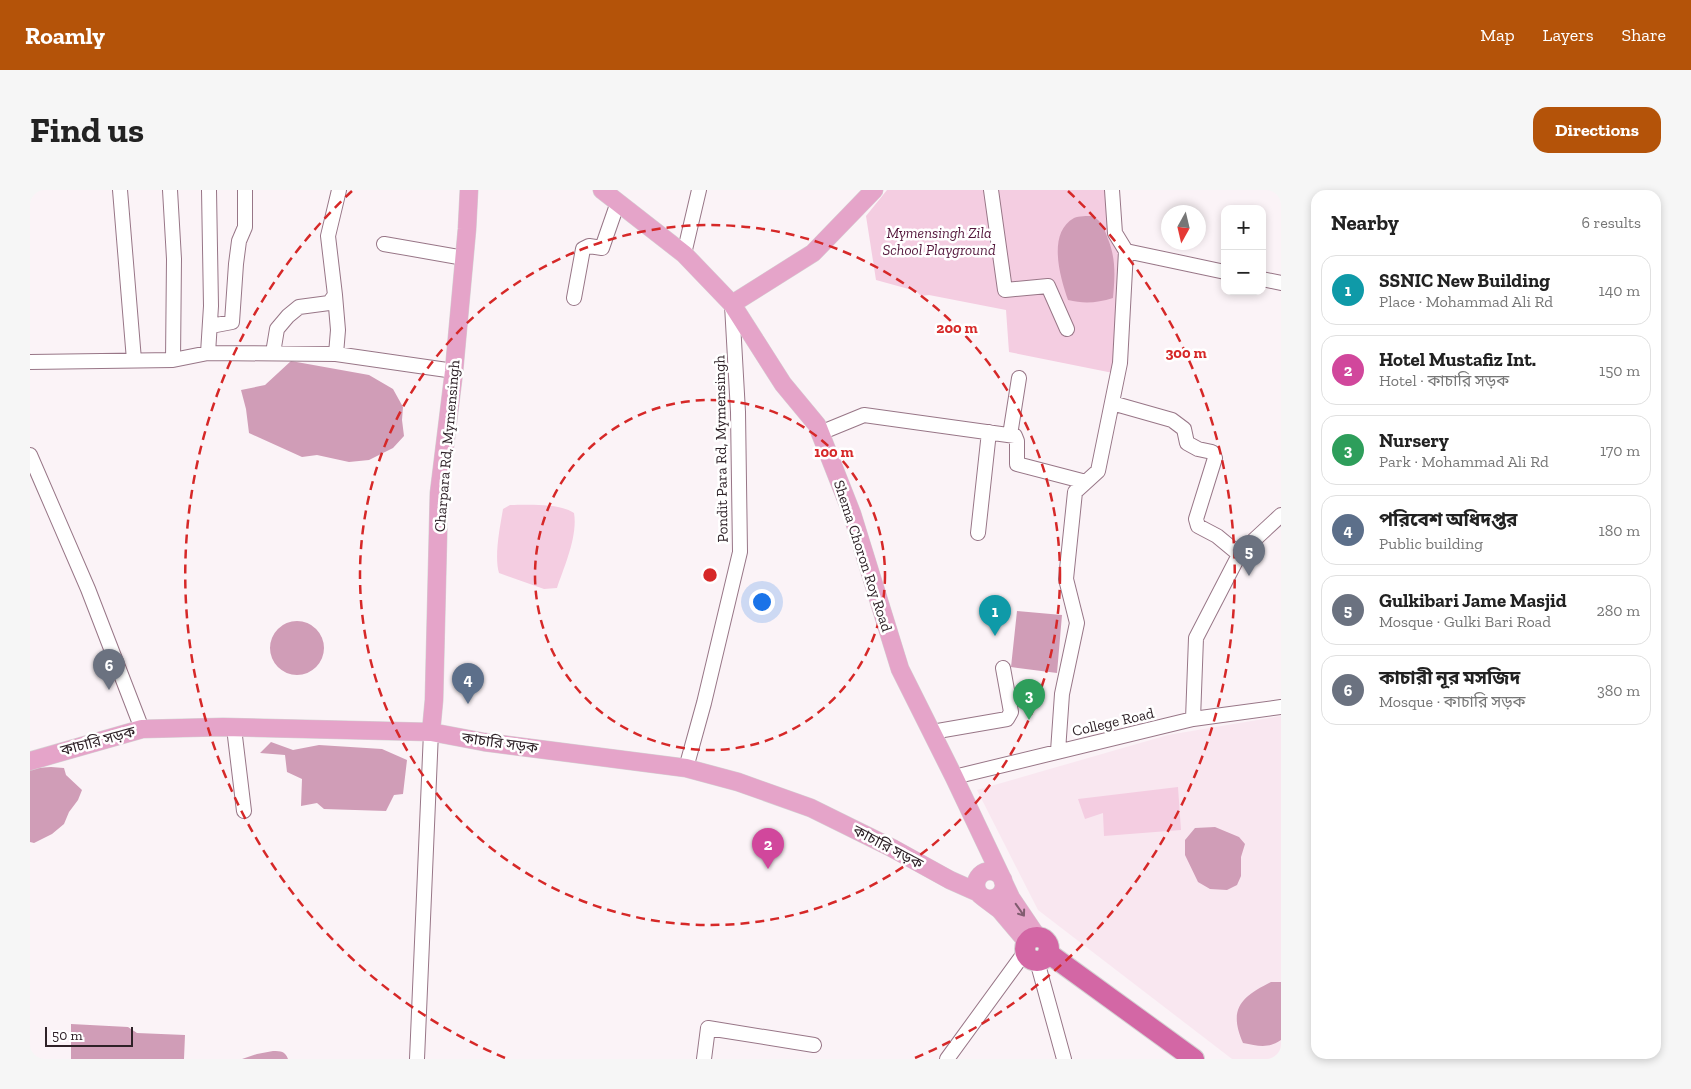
<!DOCTYPE html>
<meta charset="utf-8">
<style>
:root{--surface:#fff;--page:#f6f6f6;--text:#222;--muted:#767676;--line:#e0e0e0;--accent:#b45309}
body{margin:0;font-family:"Zilla Slab","Noto Sans Bengali",serif;background:var(--page);color:var(--text)}
.controls{position:absolute;right:15px;top:15px;display:grid;overflow:hidden;border-radius:10px;box-shadow:0 2px 8px #0003}
.controls button{width:45px;height:45px;display:grid;place-items:center;padding:0;border:0;border-bottom:1px solid var(--line);background:var(--surface);color:var(--text);font:25px sans-serif}
.compass{position:absolute;left:1131px;top:15px;width:45px;height:45px;border-radius:50%;background:var(--surface);box-shadow:0 2px 8px #0003;rotate:188deg}
.scale{position:absolute;left:15px;bottom:12px;width:88px;box-sizing:border-box;padding-left:5px;border:2px solid #2f2228;border-top:0;font-size:14px;line-height:18px;white-space:nowrap;color:#2f2228;-webkit-text-stroke:4px #fff;paint-order:stroke}
.you{position:absolute;left:731px;top:411px;width:18px;height:18px;margin:-12px;border:4px solid #fff;border-radius:50%;background:#1a73e8;box-shadow:0 0 0 8px #1a73e833}
.badge{display:grid;place-items:center;width:32px;height:32px;border-radius:50%;background:var(--accent);color:#fff;font-size:16px;font-weight:700}
.pin{position:absolute;translate:-50% -41px;filter:drop-shadow(0 1px 2px #0008)}
.pin::after{content:'';position:absolute;top:26px;width:18px;height:15px;background:inherit;clip-path:polygon(0 0,100% 0,50% 100%)}
.list{margin:0;padding:0;list-style:none}
h2{display:flex;justify-content:space-between;align-items:center;height:65px;margin:0;padding:0 20px;font-size:21px}
h2 small{font-size:16px;font-weight:400;color:var(--muted)}
.list li{display:grid;grid-template-columns:32px 1fr auto;gap:15px;align-items:center;box-sizing:border-box;height:70px;margin:0 10px 10px;padding:0 10px;border:1px solid var(--line);border-radius:15px}
.list b{display:block;font-size:19px;white-space:nowrap}
.list p{margin:0;font-size:16px;white-space:nowrap;color:var(--muted)}
.list em{font-size:16px;font-style:normal;color:var(--muted)}
.map{position:relative;flex:none;width:1251px;height:869px;overflow:hidden;border-radius:15px}
header{display:flex;align-items:center;gap:30px;box-sizing:border-box;height:70px;padding:0 25px;background:var(--accent);color:#fff}
header strong{font-size:24px}
nav{display:flex;gap:28px;margin-inline-start:auto;font-size:18px}
.intro{display:flex;align-items:center;justify-content:space-between;box-sizing:border-box;height:120px;padding:0 30px}
h1{margin:0;font-size:35px}
.button{padding:12px 22px;border-radius:15px;background:var(--accent);color:#fff;font-size:18px;font-weight:700}
main{display:flex;gap:30px;padding:0 30px}
aside{flex:1;background:var(--surface);border-radius:15px;box-shadow:0 2px 8px #0003}
.map>svg:first-child{display:block}
.built{fill:#f9e7f0}
.green{fill:#f4cde1}
.water{fill:#d09db7}
.lines{fill:none;stroke-linecap:round;stroke-linejoin:round}
.minor-casing{stroke:#987687;stroke-width:16}
.major-casing{stroke:#d5d3d4;stroke-width:19}
.highway-casing{stroke:#d5d3d4;stroke-width:22}
.minor{stroke:#fff;stroke-width:14}
.major{stroke:#e5a4c9;stroke-width:18}
.highway{stroke:#d367a5;stroke-width:20}
.oneway{stroke:#815c70}
.ring{fill:none;stroke:#d62828;stroke-width:2.5;stroke-dasharray:9 6}
.labels{text-anchor:middle;dominant-baseline:central;stroke-width:5;stroke-linejoin:round;paint-order:stroke}
.park-label{font-size:15px;font-style:italic;fill:#54183c;stroke:#fff}
.street-label{font-size:15px;fill:#2f2228;stroke:#fff}
.centre{fill:#d62828;stroke:#fff;stroke-width:2.5}
.ring-label{font-size:15px;text-anchor:middle;font-weight:bold;fill:#d62828;stroke:#fff;stroke-width:5;stroke-linejoin:round;paint-order:stroke}
</style>
<header>
<strong>Roamly</strong>
<nav><a>Map</a><a>Layers</a><a>Share</a></nav>
</header>
<div class="intro"><h1>Find us</h1><a class="button">Directions</a></div>
<main>
<div class="map">
<svg width="1251" height="869" viewBox="0 0 1251 869">
<rect width="100%" height="100%" fill="#fbf3f7"/>
<!-- built -->
<path class="built" d="M1251,526V869H1202L1008,720L947,600L1138,545Z"/>
<!-- green -->
<path class="green" d="M857,0H1079L1092,63L1088,184L979,162L976,120L899,105L891,106L886,101L846,90L836,26Z
M480,315C498,315 529,313 544,323C548,346 534,377 527,398L514,399L469,383C464,366 470,337 473,319Z
M1148,597L1151,640L1074,646L1073,623L1055,629L1048,609Z"/>
<!-- water -->
<path class="water" d="M1063,26C1072,32 1074,38 1078,49C1086,69 1085,86 1083,108C1067,113 1054,114 1038,110C1030,87 1017,43 1044,28C1049,26 1057,26 1063,26Z
M261,171L339,185L363,199L373,217L372,230L374,246L363,258L339,270L319,272L287,265L272,267L219,243L216,219L211,200L235,195Z
M987,421L1032,425L1027,483L981,477Z
M240 458a27 27 0 1 1 54 0a27 27 0 1 1-54 0Z
M241,552L263,560L289,555L352,559L377,570L373,604L364,605L356,621L294,619L287,613L271,616L272,589L257,582L255,565L230,563Z
M21,577L34,578L36,585L52,600L48,610L39,622L34,634L22,644L4,653L0,652V580L6,578Z
M1185,637L1209,647L1215,654L1211,667V686L1207,695L1197,700L1180,699L1168,692L1155,665V650L1165,638Z
M1241,792H1251V850C1238,859 1228,856 1213,853C1198,819 1211,807 1241,792Z
M41,834L98,837L107,843L155,845L154,869H41Z
M243,861C251,861 255,861 258,869H212L227,864Z"/>
<g class="lines">
<!-- minor casing -->
<g class="minor-casing">
<path id="minor" d="M90,0L104,170
M140,0L144,69L143,170
M961,0L975,100L1018,96L1037,139
M354,54L434,68
M1096,61L1195,82
M654,64L669,0
M1232,89L1251,93
M305,105L308,140L306,164
M544,108L553,59L559,56L572,58L588,12
M181,136L202,132L206,74L209,51L215,37V0
M178,163L181,116L179,0
M243,163L247,139L258,126L269,117L299,113L305,105L298,46L309,0
M0,172L143,170L178,163L306,164L424,181
M1082,213L1142,230L1154,239L1157,253L1168,259L1182,262L1185,268L1166,329L1168,336L1187,346L1210,365
M790,243L834,225L985,246L987,251V274L1056,292
M980,245L989,188
M0,265L58,399L112,539
M948,343L959,242
M1163,529L1166,448L1210,363L1251,325
M204,538L214,621
M902,542L977,529L981,522L973,478
M1028,561L1032,504L1047,433L1036,389L1045,302L1068,281L1090,173L1096,61L1085,43L1082,0
M656,578L674,513L710,362L708,222L702,115
M924,587L1163,529L1251,517
M1007,771L1034,869
M387,869L401,542
M674,869L678,838L784,855
M917,869L995,762"/>
</g>
<!-- major casing -->
<g class="major-casing">
<path id="major" d="M572,0L654,64L702,114L753,194L787,235L822,324L870,479L924,587L971,686
M702,114L783,63L844,0
M401,542L404,510L409,303L424,181L437,39L439,0
M0,571L112,539L193,537L401,542L454,552L656,578L708,592L781,618L862,658L920,690L947,702
M946 695a14 14 0 1 1 28 0a14 14 0 1 1-28 0Z
M973,691L981,708L1008,748
M954,708L970,720L997,752"/>
</g>
<!-- highway casing -->
<g class="highway-casing">
<path id="highway" d="M995 759a12 12 0 1 1 24 0a12 12 0 1 1-24 0Z
M1018,763L1164,869"/>
</g>
<!-- minor -->
<use href="#minor" class="minor"/>
<!-- major -->
<use href="#major" class="major"/>
<!-- highway -->
<use href="#highway" class="highway"/>
</g>
<!-- one-way arrows -->
<defs><path id="oneway-shaft" d="M-6 0H5M1.5-3L5.5 0L1.5 3" fill="none" stroke-width="1.6" stroke-linecap="round" stroke-linejoin="round" transform="scale(1.25)"/></defs>
<use class="oneway" href="#oneway-shaft" transform="translate(990 720) rotate(55)"/>
<!-- distance rings -->
<g class="ring">
<circle cx="680" cy="385" r="175"/>
<circle cx="680" cy="385" r="350"/>
<path d="M475 868A525 525 0 0 1 322 1M1038 1A525 525 0 0 1 885 868"/>
</g>
<g class="labels">
<!-- park labels -->
<g class="park-label">
<text x="909" y="43">Mymensingh Zila<tspan x="909" dy="17">School Playground</tspan></text>
</g>
<!-- street labels -->
<g class="street-label">
<text transform="translate(417 256) rotate(-85)">Charpara Rd, Mymensingh</text>
<text transform="translate(691 259) rotate(-91)">Pondit Para Rd, Mymensingh</text>
<text transform="translate(833 366) rotate(72)">Shema Choron Roy Road</text>
<text transform="translate(1083 532) rotate(-13)">College Road</text>
<text transform="translate(68 551) rotate(-15)">কাচারি সড়ক</text>
<text transform="translate(470 553) rotate(8)">কাচারি সড়ক</text>
<text transform="translate(858 657) rotate(28)">কাচারি সড়ক</text>
</g>
</g>
<circle cx="680" cy="385" r="8" class="centre"/>
<g class="ring-label">
<text x="927" y="143">200 m</text>
<text x="1156" y="168">300 m</text>
<text x="804" y="267">100 m</text>
</g>
</svg>
<div class="controls">
<button>+</button>
<button>−</button>
</div>
<svg class="compass" viewBox="-18 -18 36 36"><path d="M0-13l5 13h-10z" fill="#e53935"/><path d="M0 13l5-13h-10z" fill="#767676"/></svg>
<div class="scale">50 m</div>
<div class="you"></div>
<div class="pin badge" style="left:965px;top:446px;background:#0f9aa8">1</div>
<div class="pin badge" style="left:738px;top:679px;background:#d1479c">2</div>
<div class="pin badge" style="left:999px;top:530px;background:#2e9e5b">3</div>
<div class="pin badge" style="left:438px;top:514px;background:#5c6f8a">4</div>
<div class="pin badge" style="left:1219px;top:386px;background:#6b7280">5</div>
<div class="pin badge" style="left:79px;top:500px;background:#6b7280">6</div>
</div>
<aside>
<h2>Nearby<small>6 results</small></h2>
<ul class="list">
<li><span class="badge" style="background:#0f9aa8">1</span><div><b>SSNIC New Building</b><p>Place · Mohammad Ali Rd</p></div><em>140 m</em></li>
<li><span class="badge" style="background:#d1479c">2</span><div><b>Hotel Mustafiz Int.</b><p>Hotel · কাচারি সড়ক</p></div><em>150 m</em></li>
<li><span class="badge" style="background:#2e9e5b">3</span><div><b>Nursery</b><p>Park · Mohammad Ali Rd</p></div><em>170 m</em></li>
<li><span class="badge" style="background:#5c6f8a">4</span><div><b>পরিবেশ অধিদপ্তর</b><p>Public building</p></div><em>180 m</em></li>
<li><span class="badge" style="background:#6b7280">5</span><div><b>Gulkibari Jame Masjid</b><p>Mosque · Gulki Bari Road</p></div><em>280 m</em></li>
<li><span class="badge" style="background:#6b7280">6</span><div><b>কাচারী নূর মসজিদ</b><p>Mosque · কাচারি সড়ক</p></div><em>380 m</em></li>
</ul>
</aside>
</main>
